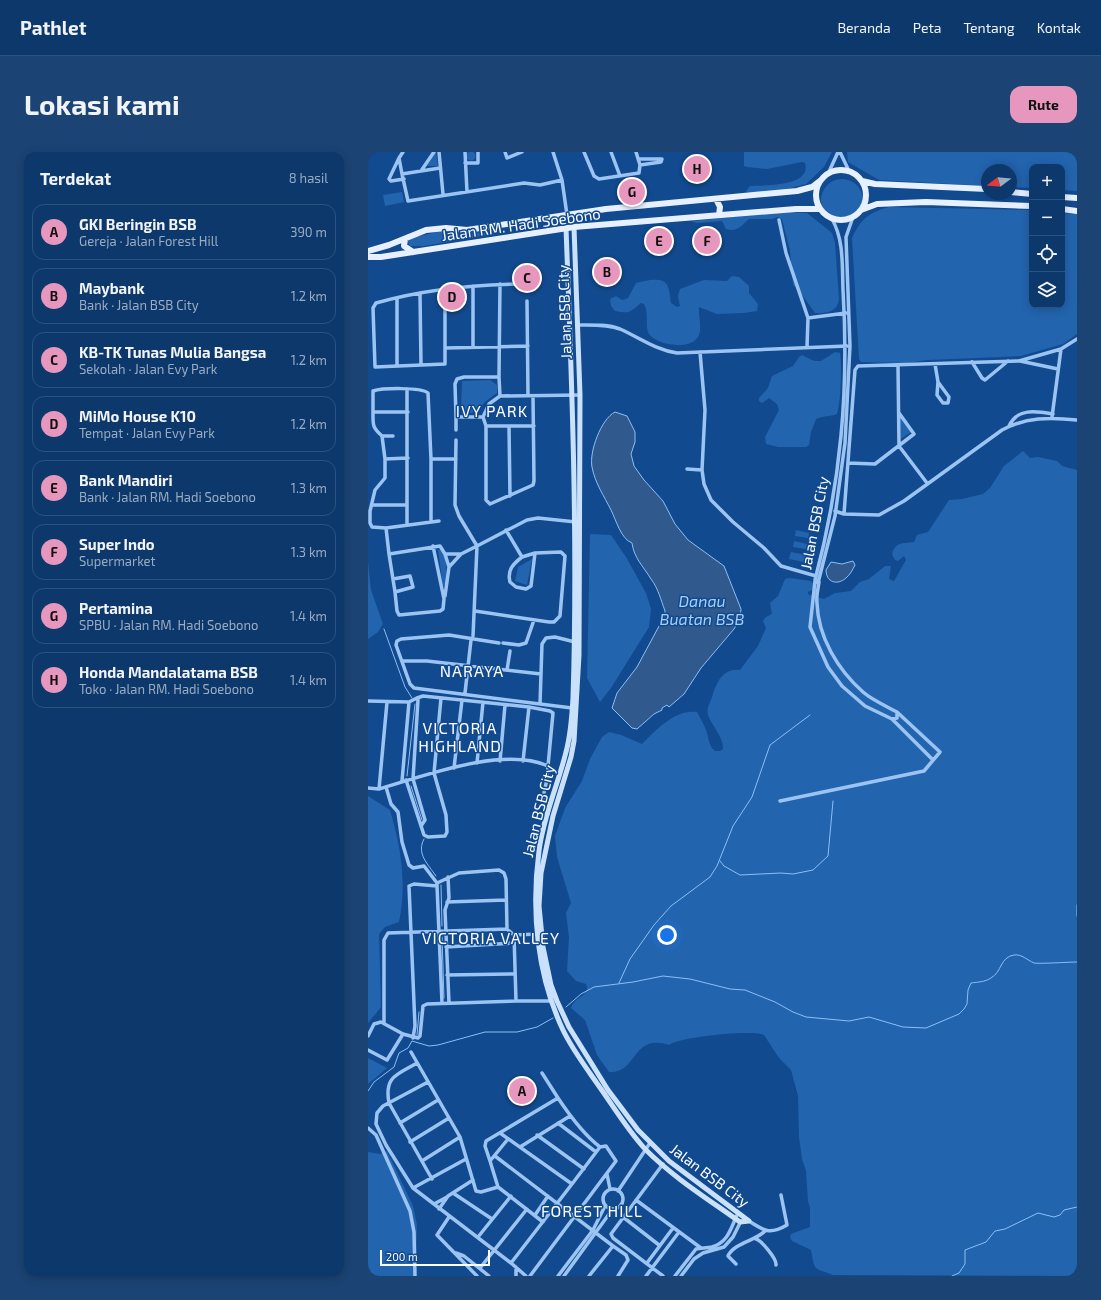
<!DOCTYPE html>
<html lang="id">
<meta charset="utf-8">
<style>
:root{--surface:#0d386b;--page:#1b4373;--text:#f1f3f6;--muted:#9aacc1;--line:#2d527e;--accent:#e797bd}
body{margin:0;font-family:"Exo 2",sans-serif;background:var(--page);color:var(--text)}
.controls{position:absolute;right:12px;top:12px;display:grid;overflow:hidden;border-radius:8px;box-shadow:0 2px 10px #0003}
.controls button{width:36px;height:36px;display:grid;place-items:center;padding:0;border:0;border-bottom:1px solid var(--line);background:var(--surface);color:var(--text);font:20px sans-serif}
.compass{position:absolute;left:613px;top:12px;width:36px;height:36px;border-radius:50%;background:var(--surface);box-shadow:0 2px 10px #0003;rotate:254deg}
.scale{position:absolute;left:12px;bottom:10px;width:110px;box-sizing:border-box;padding-left:4px;border:2px solid #fff;border-top:0;font-size:11px;line-height:14px;white-space:nowrap;color:#fff;-webkit-text-stroke:3px #114a8f;paint-order:stroke}
.you{position:absolute;left:299px;top:783px;width:14px;height:14px;margin:-10px;border:3px solid #fff;border-radius:50%;background:#1a73e8;box-shadow:0 0 0 6px #1a73e833}
.badge{display:grid;place-items:center;width:26px;height:26px;border-radius:50%;background:var(--accent);color:#111;font-size:13px;font-weight:700}
.pin{position:absolute;translate:-50% -50%;border:2px solid #fff;box-shadow:0 1px 4px #0006}
.list{margin:0;padding:0;list-style:none}
h2{display:flex;justify-content:space-between;align-items:center;height:52px;margin:0;padding:0 16px;font-size:17px}
h2 small{font-size:13px;font-weight:400;color:var(--muted)}
.list li{display:grid;grid-template-columns:26px 1fr auto;gap:12px;align-items:center;box-sizing:border-box;height:56px;margin:0 8px 8px;padding:0 8px;border:1px solid var(--line);border-radius:12px}
.list b{display:block;font-size:15px;white-space:nowrap}
.list p{margin:0;font-size:13px;white-space:nowrap;color:var(--muted)}
.list em{font-size:13px;font-style:normal;color:var(--muted)}
.icon{flex:none;width:22px;height:22px;fill:none;stroke:currentColor;stroke-width:2;stroke-linecap:round;stroke-linejoin:round}
.map{position:relative;flex:none;width:709px;height:1124px;overflow:hidden;border-radius:12px}
header{display:flex;align-items:center;gap:24px;box-sizing:border-box;height:56px;padding:0 20px;background:var(--surface);border-bottom:1px solid var(--line)}
header strong{font-size:19px}
nav{display:flex;gap:22px;margin-inline-start:auto;font-size:14px}
.intro{display:flex;align-items:center;justify-content:space-between;box-sizing:border-box;height:96px;padding:0 24px}
h1{margin:0;font-size:28px}
.button{padding:10px 18px;border-radius:12px;background:var(--accent);color:#111;font-size:14px;font-weight:700}
main{display:flex;gap:24px;padding:0 24px}
aside{flex:1;background:var(--surface);border-radius:12px;box-shadow:0 2px 10px #0003}
.map>svg:first-child{display:block}
.green{fill:#2364af}
.water{fill:#305a8d;stroke:#8dbff6}
.lines{fill:none;stroke-linecap:round;stroke-linejoin:round}
.stream{stroke:#8dbff6;stroke-width:1}
.street{stroke:#9cc4f2;stroke-width:3.5}
.secondary{stroke:#cae1fc;stroke-width:5}
.primary{stroke:#e7f0ff;stroke-width:6}
.labels{text-anchor:middle;dominant-baseline:central;stroke-width:3;stroke-linejoin:round;paint-order:stroke}
.street-label{font-size:15px;fill:#fff;stroke:#114a8f}
.neighbourhood-label{font-size:16px;letter-spacing:1px;fill:#fff;stroke:#114a8f}
.water-label{font-size:16px;font-style:italic;fill:#a7cef9;stroke:#114a8f}
</style>
<header>
<strong>Pathlet</strong>
<nav><a>Beranda</a><a>Peta</a><a>Tentang</a><a>Kontak</a></nav>
</header>
<div class="intro"><h1>Lokasi kami</h1><a class="button">Rute</a></div>
<main>
<aside>
<h2>Terdekat<small>8 hasil</small></h2>
<ul class="list">
<li><span class="badge">A</span><div><b>GKI Beringin BSB</b><p>Gereja · Jalan Forest Hill</p></div><em>390 m</em></li>
<li><span class="badge">B</span><div><b>Maybank</b><p>Bank · Jalan BSB City</p></div><em>1.2 km</em></li>
<li><span class="badge">C</span><div><b>KB-TK Tunas Mulia Bangsa</b><p>Sekolah · Jalan Evy Park</p></div><em>1.2 km</em></li>
<li><span class="badge">D</span><div><b>MiMo House K10</b><p>Tempat · Jalan Evy Park</p></div><em>1.2 km</em></li>
<li><span class="badge">E</span><div><b>Bank Mandiri</b><p>Bank · Jalan RM. Hadi Soebono</p></div><em>1.3 km</em></li>
<li><span class="badge">F</span><div><b>Super Indo</b><p>Supermarket</p></div><em>1.3 km</em></li>
<li><span class="badge">G</span><div><b>Pertamina</b><p>SPBU · Jalan RM. Hadi Soebono</p></div><em>1.4 km</em></li>
<li><span class="badge">H</span><div><b>Honda Mandalatama BSB</b><p>Toko · Jalan RM. Hadi Soebono</p></div><em>1.4 km</em></li>
</ul>
</aside>
<div class="map">
<svg width="709" height="1124" viewBox="0 0 709 1124">
<rect width="100%" height="100%" fill="#114a8f"/>
<!-- green -->
<path class="green" d="M98.5 4a4.5 4.5 0 1 1 9 0a4.5 4.5 0 1 1-9 0Z
M68,0L70,14H59Z
M376,0H464L456,15L438,32L415,38L381,41L378,39L382,34C396,33 444,35 437,11L434,10L399,17L379,15L376,14Z
M479,0H709V39L694,38V15H664V36L643,35V18H619V34L511,28L480,10Z
M453 48a21 21 0 1 1 42 0a21 21 0 1 1-42 0Z
M34,40L36,50L17,54L15,43Z
M521,55L664,58V153H694V61L709,62V182L695,192L653,204L560,208L538,211L493,210L491,207L484,86C493,66 502,60 521,55Z
M418,60L439,61L464,81L467,91L471,147C470,160 457,162 447,161L432,140L425,133L422,99L414,67L410,65L404,67H381C374,73 369,81 358,77L354,69L329,71L323,69Z
M126,79V82L56,94H42L40,89L42,86L69,80H87L98,82Z
M364,124L371,125L381,134V141L390,152L389,159L376,161L349,162L331,155C330,163 334,175 331,183C323,201 284,192 280,180C277,171 281,161 276,152L273,151C262,160 262,162 247,159L243,154L242,147L248,144L254,148L260,146L268,131C277,129 296,123 300,135C302,140 302,146 303,151L309,155L312,154L310,144L312,137L336,128L359,129Z
M467,200L472,201C474,212 473,252 469,262C462,265 457,263 448,267L443,280L441,293L438,295H410L398,292L397,285L411,258L409,252L401,246L394,251L391,249V246L400,236L404,224L425,214L431,205L434,203L446,209H453Z
M94,229L122,228L129,233V241L118,249L108,260L97,262L93,256Z
M533,266L543,280L533,287L532,266Z
M655,299L662,306L670,305L689,309L694,314L709,318V1124L465,1123C445,1115 447,1120 443,1098L424,1089L422,1085L423,1082L442,1075V1056L440,1049L438,1019L434,1007L431,985L430,944L423,918L411,906L396,883C387,877 309,885 301,893C263,881 270,922 241,920L229,903L217,868L203,856C207,845 218,845 219,836L218,832L208,829L199,819L201,785L198,761L203,751L189,705L187,684L197,656L214,629L222,607L234,585L241,580L253,583L274,592C288,578 307,557 329,560C332,566 336,572 338,578C341,586 340,593 347,599H352L355,597C355,583 344,575 340,563C338,555 343,550 345,542C349,529 356,516 372,518L390,494L398,476L395,469L398,465L404,462L402,451L410,444L417,427L422,426L443,429L447,434L446,437L440,440V442L456,447L467,441L483,439L492,430L501,427L517,414H523L521,427L526,429L538,408L536,404L530,409L527,408L524,402C528,389 535,392 546,390L549,383L560,380L581,348L594,347L615,342L622,336L636,314Z
M428,378L441,381L440,386L427,384Z
M222,382L243,383L258,405L278,441L283,457L281,475L243,536L232,550L219,526Z
M426,389L439,392L438,397L425,395Z
M74,397C79,408 79,419 78,431L75,434L70,398Z
M423,400L438,403L436,410L421,407Z
M164,407L159,433L147,429L150,415Z
M0,410L3,438L15,472L10,480L0,487Z
M0,644L22,658C33,695 39,732 31,770L17,775L11,782L13,855L0,871Z
M0,906L19,916L0,932Z
M19,999L45,1054L49,1073L48,1124H0V1000L12,1002Z"/>
<!-- water -->
<path class="water" d="M247,260L259,264L267,280V290L263,302L266,314L276,328L295,349L307,372L320,388L356,414L373,457L372,467L366,477L333,516L316,542L301,555L299,553L294,556V558L286,562L269,577L264,576L244,556L249,541L269,515L297,463V459C293,448 290,436 283,427C275,414 266,406 264,391C253,387 248,368 243,358C236,344 227,331 224,315C221,300 233,267 247,260Z
M485,409L487,413C485,417 482,423 478,426C469,434 458,430 458,418L463,410L474,412Z"/>
<g class="lines">
<!-- stream -->
<path class="stream" d="M16,477L37,535L44,546
M39,624L47,552
M43,634L54,668
M56,687C48,702 60,712 68,724
M352,709L356,714L372,723L413,721L425,722L445,718L460,704L465,649
M73,733L74,774
M709,753V764
M74,785L76,846
M251,831L262,807L286,773L303,754L342,725L349,714L365,674L384,645L402,593L442,563
M198,855L213,842L226,835L265,830L295,824L322,827L362,837L377,838L407,850L425,860L438,865L481,869L501,865L535,875L558,876L591,862L596,857L599,852L600,838L603,831C610,830 617,830 623,826C634,820 632,805 646,803C654,802 659,808 666,811C671,812 702,810 709,810
M49,883L51,860
M0,939L6,930L26,915L31,901L40,896L44,889L61,894L70,893L117,880H149L169,875L185,866
M584,1124L591,1121L597,1112V1098L618,1090L627,1079L637,1077L670,1061L686,1065L692,1063L696,1058L709,1055"/>
<!-- street -->
<path class="street" d="M71,0L75,42
M97,0L99,40
M137,0L139,6L154,0
M185,0L194,28L199,63
M216,0L226,24L231,27L271,21L272,13L268,0
M243,0L252,24
M472,0L481,19
M31,6L21,27L23,29L36,27
M271,7H294L293,10L272,13
M97,11H110V0
M72,16L34,22L40,49L156,31L172,33L194,28
M53,19L66,0
M34,22L31,6L35,0
M460,22L470,0
M464,67C476,88 474,113 475,138C481,238 473,330 447,428L450,431L467,364L477,291L482,194L478,85L485,65
M411,68L418,101L440,166
M77,138V212L7,215L5,156L8,151C53,138 102,133 149,132
M52,142L53,213
M29,147V214
M159,149L160,244
M209,173C223,173 239,172 252,177C272,186 288,198 309,201L479,194
M105,195V134
M439,195L440,166L478,161
M78,196L160,194
M652,209L690,217
M604,210L614,226L617,228L640,209
M567,212L570,230L569,243L575,251H580L581,245L570,230
M530,214L531,294L559,331
M131,225L132,132
M39,237V372
M165,244L166,329L165,333L122,352L118,348V274L115,265H88L87,232L89,227L96,225H131L132,244L212,243
M5,260C5,273 4,275 14,284L17,307L40,306
M40,260H5V239C14,236 53,235 60,241L63,307V370
M88,265V278
M115,265L121,252L132,244
M684,265L693,197
M118,274H166
M141,274L142,344
M641,274C649,256 668,259 685,262
M14,284H25
M88,288L87,353L91,364L109,394L93,402
M17,307V326L7,338L2,359V371L4,375L18,376L71,369
M63,307H88
M480,311L507,312L546,282L531,261
M319,317L334,318L337,258L332,200
M334,318L336,332L343,348L365,370L396,396L413,414L448,424
M4,353H39
M467,359L476,362L511,363L536,349L634,278C658,265 682,265 709,268
M476,362L487,218L490,214L651,209L693,197L709,187
M18,376L21,402
M154,405L167,401
M25,427L42,424L45,435L27,440L21,402L72,394L77,402H93L81,415
M447,429L442,475L460,515L474,534L497,554L524,567L529,566V560C518,554 504,548 495,540C470,518 450,485 449,451C448,445 450,437 451,430
M27,440L29,459L31,463L72,459L75,457L76,447L65,394
M77,444L81,415L77,402
M107,459L181,470H186L192,464L197,404L193,400L167,401L163,434L158,437L148,435L142,430C139,418 145,412 154,405L138,378
M105,484L109,394L159,368L170,366L208,370
M131,491L81,483L33,487L29,489L28,493L42,532L46,536L204,556
M135,491L151,493L158,491L166,468
M34,509H59L173,522L172,552
M139,518L142,499
M173,522L174,492L178,486L187,485L207,490
M97,541L103,488
M49,546L55,544L161,555L155,609
M0,549L41,550L49,546L50,548L45,627L57,668L53,674
M161,555L182,559L185,561L180,614
M524,567L565,608
M132,609L137,553
M109,611L115,550
M86,616L94,548
M38,628L56,683L60,685L77,684L79,680L78,663L66,621L73,546
M34,629L41,550
M18,635L23,652L30,660L34,690L41,713L45,716L56,714L69,731
M0,636L11,637C56,624 135,594 180,614L179,627L174,650L180,662
M11,637L19,550
M412,649L556,619L572,600L529,560
M80,725L81,746L77,758L81,851
M69,734L74,851
M79,750L138,748
M146,783L148,849H183
M78,795L145,791
M79,823L147,822
M16,871V788L20,781L139,777L146,783L170,782
M0,884L6,872L13,870L35,882L50,886L52,884L55,854L59,852L148,849
M45,886L47,874L41,734L46,732L69,734V731L91,721L131,718L136,721L138,727L139,777
M0,898L19,908L35,882
M43,900L92,985L108,1039L113,1040L130,1035
M49,911C29,923 16,924 21,951L64,1027
M60,930L15,954L9,961L8,972L18,993L45,1036L143,1111
M32,971L70,948
M190,971L228,1000
M0,976L8,983L42,1059L46,1080L47,1124
M132,981L204,1032L143,1111L158,1124
M169,983L216,1017
M140,987L122,1009L130,1035L175,1070
M42,990L81,966
M152,995L202,964
M127,1004L245,1094
M54,1009L92,985
M122,1009L117,994L118,989L190,946L174,921
M295,1012L243,1082L245,1086L295,1124
M239,1022L242,1037
M204,1032L232,995
M45,1036L98,1007
M235 1047a10 10 0 1 1 20 0a10 10 0 1 1-20 0Z
M250,1039L282,991
M85,1041L124,1067
M268,1048L333,1096
M66,1052L79,1045
M71,1057L80,1044L105,1028
M167,1063L180,1044
M81,1065L69,1083L109,1124
M255,1065L291,1093
M381,1069C396,1079 402,1083 419,1073L413,1043
M110,1085L143,1044
M388,1087C393,1088 409,1107 408,1113
M88,1101L96,1104L121,1124
M279,1111L305,1076
M368,1112L360,1104C366,1091 387,1089 397,1079
M148,1115V1124
M112,1116L159,1057
M162,1124L248,1009L238,994L232,995C215,982 202,964 190,946
M190,1124L225,1078L237,1054
M196,1124L244,1058
M221,1124L245,1094L258,1103L260,1108L250,1124
M278,1124L311,1080
M307,1124L328,1097C333,1096 338,1096 344,1095C361,1090 363,1075 370,1061
M313,1124L326,1107L335,1101L356,1095L365,1085L373,1069"/>
<!-- secondary -->
<path class="secondary" d="M198,76C204,233 210,390 205,546C204,564 203,582 198,600C190,633 175,665 171,699C163,759 169,823 195,878C205,899 220,918 233,937C247,957 261,980 278,998C306,1026 340,1047 372,1070L381,1069L301,1009L270,978L240,938L201,875L189,849L183,833L175,795L171,754L173,721L185,664L203,605L206,589L211,503L212,243L206,75"/>
<!-- primary -->
<path class="primary" d="M448 43a25 25 0 1 1 50 0a25 25 0 1 1-50 0Z
M494,29L507,32L619,37
M643,40L664,42
M694,45L709,46
M348,47L352,55L351,63
M694,57L709,59
M493,58L509,52L558,50L664,54
M37,87L36,94L45,100
M0,99L21,93L58,78L78,76L99,78L238,57L429,39L444,35L453,28
M0,105H13L206,75L428,57H452"/>
</g>
<g class="labels">
<!-- street labels -->
<g class="street-label">
<text transform="translate(153 72) rotate(-8)">Jalan RM. Hadi Soebono</text>
<text transform="translate(196 160) rotate(-92)">Jalan BSB City</text>
<text transform="translate(446 371) rotate(-79)">Jalan BSB City</text>
<text transform="translate(170 659) rotate(-76)">Jalan BSB City</text>
<text transform="translate(342 1023) rotate(37)">Jalan BSB City</text>
</g>
<!-- neighbourhood labels -->
<g class="neighbourhood-label">
<text x="124" y="258">IVY PARK</text>
<text x="104" y="518">NARAYA</text>
<text x="92" y="575">VICTORIA<tspan x="92" dy="18">HIGHLAND</tspan></text>
<text x="123" y="785">VICTORIA VALLEY</text>
<text x="224" y="1058">FOREST HILL</text>
</g>
<!-- water labels -->
<g class="water-label">
<text x="334" y="448">Danau<tspan x="334" dy="18">Buatan BSB</tspan></text>
</g>
</g>
</svg>
<div class="controls">
<button>+</button>
<button>−</button>
<button><svg class="icon" aria-label="locate" viewBox="0 0 24 24"><circle cx="12" cy="12" r="6"/><path d="M12 2v4M12 18v4M2 12h4M18 12h4"/></svg></button>
<button><svg class="icon" aria-label="layers" viewBox="0 0 24 24"><path d="M12 4l9 5-9 5-9-5zM3 14l9 5 9-5"/></svg></button>
</div>
<svg class="compass" viewBox="-18 -18 36 36"><path d="M0-13l5 13h-10z" fill="#e53935"/><path d="M0 13l5-13h-10z" fill="#9aacc1"/></svg>
<div class="scale">200 m</div>
<div class="you"></div>
<div class="pin badge" style="left:154px;top:939px">A</div>
<div class="pin badge" style="left:239px;top:120px">B</div>
<div class="pin badge" style="left:159px;top:126px">C</div>
<div class="pin badge" style="left:84px;top:145px">D</div>
<div class="pin badge" style="left:291px;top:89px">E</div>
<div class="pin badge" style="left:339px;top:89px">F</div>
<div class="pin badge" style="left:264px;top:40px">G</div>
<div class="pin badge" style="left:329px;top:17px">H</div>
</div>
</main>
